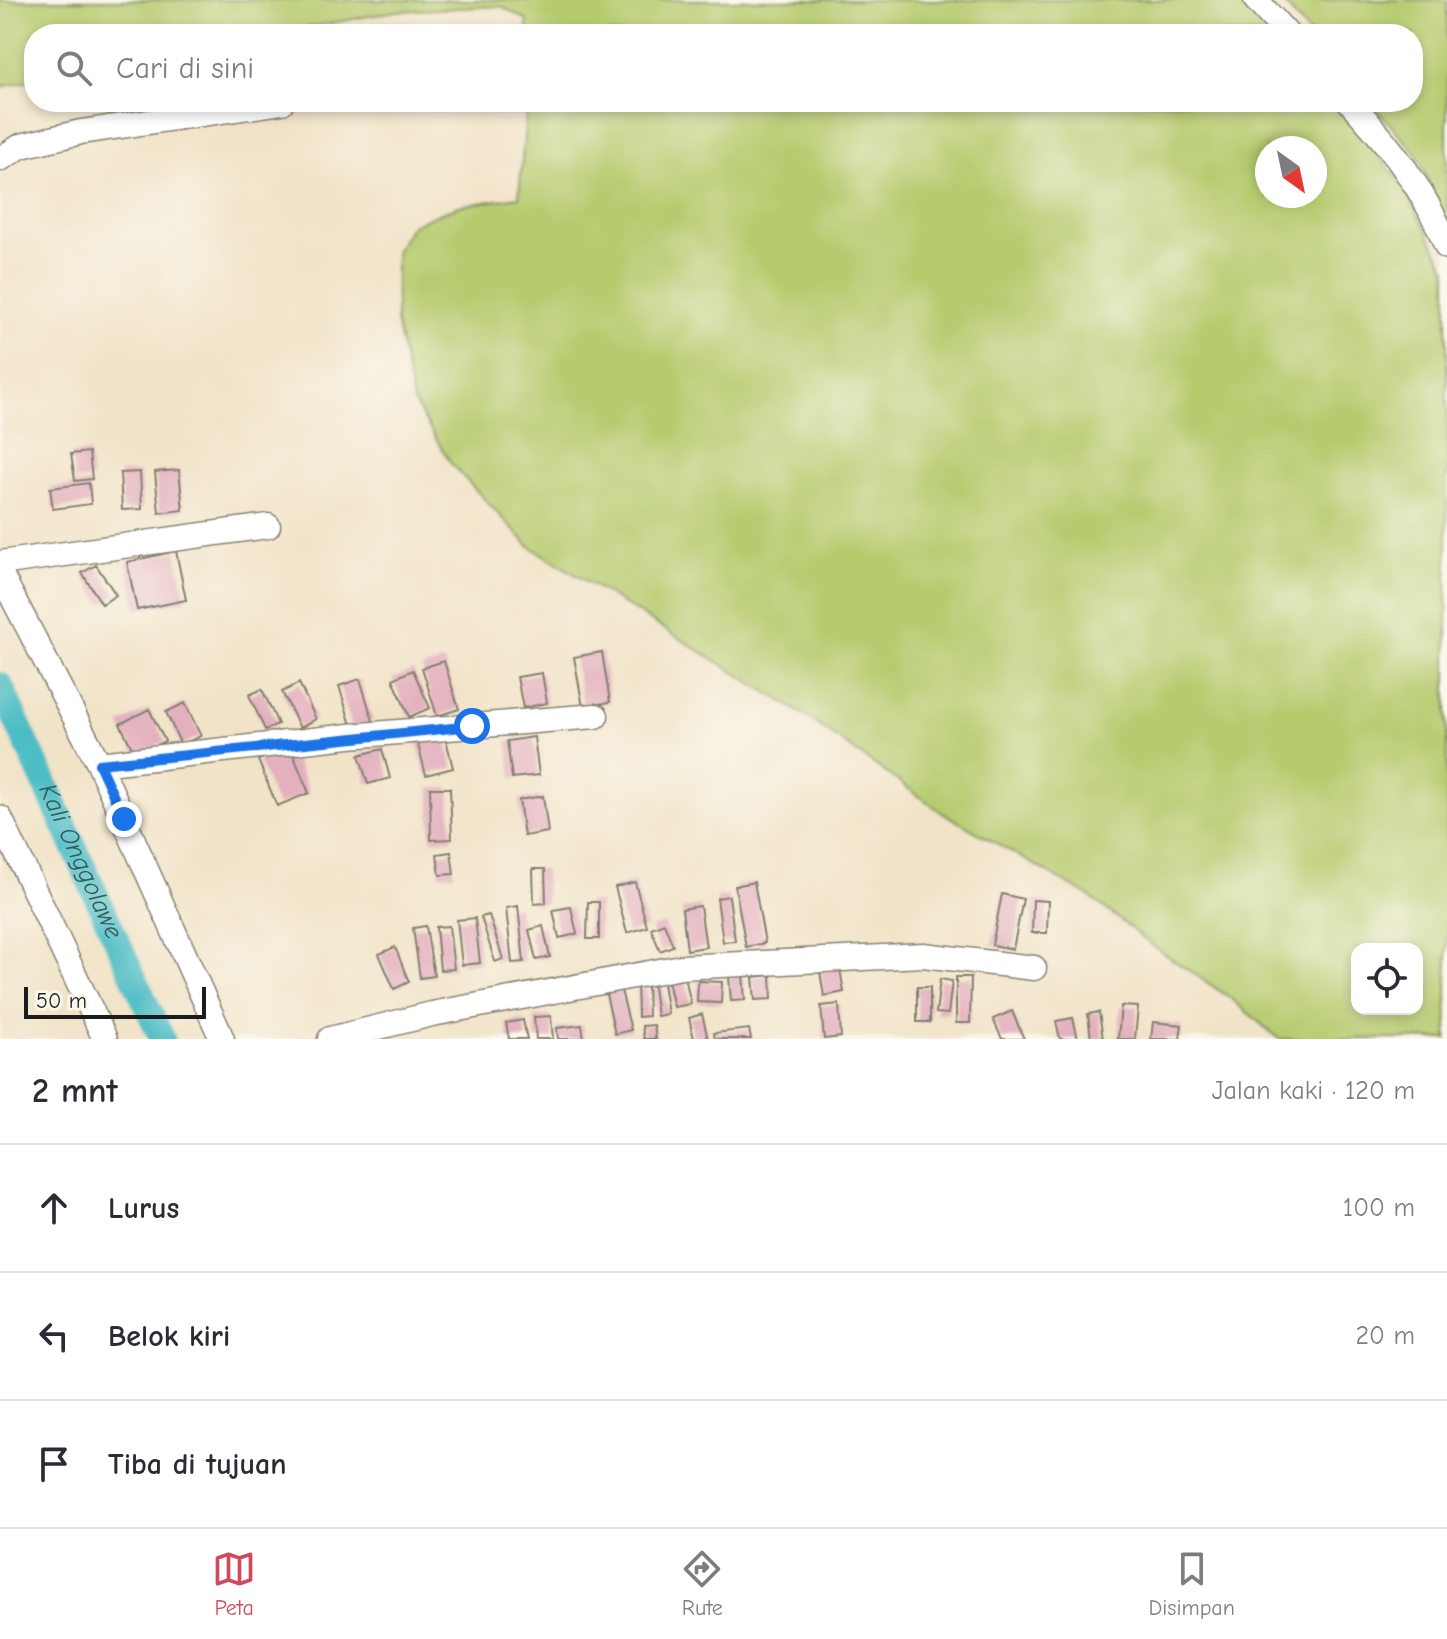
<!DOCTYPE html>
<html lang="id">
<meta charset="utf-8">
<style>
:root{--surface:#fff;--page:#f7f7f7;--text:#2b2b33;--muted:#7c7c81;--line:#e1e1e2;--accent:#d1495b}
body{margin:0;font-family:"Comic Neue",sans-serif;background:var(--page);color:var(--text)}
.controls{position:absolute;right:24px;bottom:24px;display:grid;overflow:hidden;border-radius:16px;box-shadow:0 4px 12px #0003}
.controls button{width:72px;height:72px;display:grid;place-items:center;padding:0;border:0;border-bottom:2px solid var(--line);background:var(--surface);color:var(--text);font:40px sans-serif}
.compass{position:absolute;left:1255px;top:136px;width:72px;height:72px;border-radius:50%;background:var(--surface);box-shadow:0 4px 12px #0003;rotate:147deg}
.scale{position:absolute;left:24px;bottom:20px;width:182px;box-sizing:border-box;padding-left:8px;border:4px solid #1c1c1c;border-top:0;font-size:22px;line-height:28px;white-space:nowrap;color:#1c1c1c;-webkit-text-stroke:6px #fbf7ec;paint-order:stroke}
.stop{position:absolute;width:24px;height:24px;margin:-18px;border:6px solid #1a73e8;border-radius:50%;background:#fff}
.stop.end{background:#1a73e8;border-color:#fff;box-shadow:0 2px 8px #0008}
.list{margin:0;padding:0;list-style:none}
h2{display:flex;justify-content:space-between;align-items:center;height:104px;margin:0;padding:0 32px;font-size:34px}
h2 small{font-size:26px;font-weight:400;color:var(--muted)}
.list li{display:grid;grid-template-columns:52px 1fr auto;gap:24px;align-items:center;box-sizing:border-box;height:128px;padding:0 32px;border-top:2px solid var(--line)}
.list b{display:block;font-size:30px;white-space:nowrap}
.list em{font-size:26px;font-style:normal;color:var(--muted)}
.icon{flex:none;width:44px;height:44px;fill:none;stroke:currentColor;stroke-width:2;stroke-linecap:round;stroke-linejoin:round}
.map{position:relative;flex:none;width:1447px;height:1039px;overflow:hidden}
.search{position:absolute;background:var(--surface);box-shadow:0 4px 12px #0003;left:24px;right:24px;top:24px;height:88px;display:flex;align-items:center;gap:20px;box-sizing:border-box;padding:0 28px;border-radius:32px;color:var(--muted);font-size:30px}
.sheet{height:488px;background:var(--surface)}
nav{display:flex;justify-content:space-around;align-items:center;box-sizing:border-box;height:112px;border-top:2px solid var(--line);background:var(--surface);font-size:22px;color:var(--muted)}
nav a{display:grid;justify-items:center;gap:4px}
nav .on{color:var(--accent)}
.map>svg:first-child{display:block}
.green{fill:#b6cb6e;stroke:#697445;stroke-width:2;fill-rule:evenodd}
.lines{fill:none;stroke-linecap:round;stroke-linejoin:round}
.canal{stroke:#4ebdc5;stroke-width:26}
.building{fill:#e3b0be}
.minor-casing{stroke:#868072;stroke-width:27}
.minor{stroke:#fff;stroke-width:24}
.route{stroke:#1a73e8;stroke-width:10}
.labels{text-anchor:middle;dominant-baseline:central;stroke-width:6;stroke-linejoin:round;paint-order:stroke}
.water-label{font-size:26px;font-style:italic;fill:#305c60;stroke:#fbf7ec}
</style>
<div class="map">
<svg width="1447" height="1039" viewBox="0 0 1447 1039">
<rect width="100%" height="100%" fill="#fbf7ec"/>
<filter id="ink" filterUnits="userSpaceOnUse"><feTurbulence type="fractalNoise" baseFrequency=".0125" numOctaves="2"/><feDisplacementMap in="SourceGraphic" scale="16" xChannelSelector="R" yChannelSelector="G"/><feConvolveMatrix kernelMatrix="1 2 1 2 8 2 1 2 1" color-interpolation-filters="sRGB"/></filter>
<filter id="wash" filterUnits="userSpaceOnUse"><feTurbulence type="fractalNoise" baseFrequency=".006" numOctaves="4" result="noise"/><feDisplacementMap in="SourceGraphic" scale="32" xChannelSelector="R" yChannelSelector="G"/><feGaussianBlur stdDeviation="1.8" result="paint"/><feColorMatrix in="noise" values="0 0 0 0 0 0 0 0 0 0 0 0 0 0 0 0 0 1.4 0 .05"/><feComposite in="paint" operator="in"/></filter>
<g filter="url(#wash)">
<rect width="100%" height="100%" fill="#f1e3c7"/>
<!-- green -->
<path class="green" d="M0,0H1242L1275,34H527V20L501,6L396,11L274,34H34V80L0,87Z
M1281,0H1447V224L1416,153L1370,102H1413V34H1310Z
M527,102H1334L1399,180L1447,269V1039H1279L1229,997L1161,952L1089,896L943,813L804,715L529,546L452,465L413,401L396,322V250L412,225L458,206L519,197ZM1267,148H1315V196H1267ZM1357,949H1417V1009H1357Z"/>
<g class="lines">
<!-- canal -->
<path class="canal" id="s1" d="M0,685L162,1039"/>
</g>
<g id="blocks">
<!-- building -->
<path class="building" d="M89,452L92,479L75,481L71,454Z
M179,470L183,510L159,513L155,472Z
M140,472L142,509L122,510L120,473Z
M89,483L91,504L53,509L50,488Z
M176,551L186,600L137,610L127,562Z
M96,565L116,595L102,604L82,573Z
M602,652L610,702L583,707L574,657Z
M444,661L459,709L437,716L422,668Z
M413,670L430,708L409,717L393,679Z
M542,673L547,703L523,708L517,677Z
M360,679L373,721L352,728L339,686Z
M299,683L316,719L300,728L282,692Z
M262,689L278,724L265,730L249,695Z
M185,703L201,736L181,745L166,712Z
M149,709L165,741L136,756L120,724Z
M445,735L453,768L426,775L417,741Z
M534,737L539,775L512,778L507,741Z
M290,747L309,793L277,806L258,760Z
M382,749L390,778L368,784L359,755Z
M430,788H450L452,839L431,840Z
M543,796L548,832L524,836L519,800Z
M451,852L454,874L440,875L437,854Z
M533,869H545L546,903L534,904Z
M635,882L647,927L627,933L615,887Z
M754,882L765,943L746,947L735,886Z
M1002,894L1023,899L1013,949L992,945Z
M729,896L735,941L723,942L717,898Z
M1033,900L1048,901L1047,933H1032Z
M588,902H599V939H587Z
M518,906L524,962L512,963L506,908Z
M700,906L706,947L687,950L682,909Z
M571,907L577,934L559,938L553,910Z
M489,915L503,959L495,962L481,917Z
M475,918L480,963L462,965L457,920Z
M664,923L673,946L660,951L651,928Z
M426,926L434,976L420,978L413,928Z
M449,926L454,969L440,970L436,927Z
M543,926L550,957L536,960L529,930Z
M395,947L409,982L394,989L379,954Z
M840,969L844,992L824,996L820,972Z
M743,975L745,1000L731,1001L729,977Z
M771,975L772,999L755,1000L753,977Z
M685,977L691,1004L674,1007L668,981Z
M956,977H971L970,1023H956Z
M662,978L668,1014L657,1016L652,980Z
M940,979L952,981L948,1014L936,1013Z
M637,981H647L648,1016L638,1017Z
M698,981L722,982L721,1003L697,1002Z
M917,987H930V1022H917Z
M621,990L631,1030L615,1034L606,994Z
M839,1004L841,1037L824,1039L821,1006Z
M1121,1006L1138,1007L1135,1039H1118Z
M1012,1011L1024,1039H1002L993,1019Z
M1099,1012L1103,1039H1091L1088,1014Z
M702,1014L708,1039H694L689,1018Z
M551,1016L553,1039H536L534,1017Z
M1073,1018L1078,1039H1060L1056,1021Z
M523,1020L527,1039H509L506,1023Z
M1153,1022L1182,1025L1180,1039H1151Z
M582,1025L584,1039H558L557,1028Z
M654,1025L656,1039H644L642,1026Z
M749,1029L751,1039H715L714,1033Z"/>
</g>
</g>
<g filter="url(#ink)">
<use href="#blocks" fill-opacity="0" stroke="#868072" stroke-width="2"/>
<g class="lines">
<!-- minor casing -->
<g class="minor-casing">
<path id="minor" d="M1256,0L1287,34
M1350,102C1390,146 1426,191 1447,247
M0,159L21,146L81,132L282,102
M0,563L268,526
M0,573L99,764L222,1039
M99,764L349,736L596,716
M0,818L105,1039
M330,1039L432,1014L681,967L923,955L1034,968"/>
</g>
<!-- minor -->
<use href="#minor" class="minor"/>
</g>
</g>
<g class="lines" filter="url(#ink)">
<!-- route -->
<path class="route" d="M124,819L99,764L472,726"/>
</g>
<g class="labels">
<!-- water labels -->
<g class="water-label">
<text stroke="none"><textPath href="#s1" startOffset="194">Kali Onggolawe</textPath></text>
</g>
</g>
</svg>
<div class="controls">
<button><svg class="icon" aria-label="locate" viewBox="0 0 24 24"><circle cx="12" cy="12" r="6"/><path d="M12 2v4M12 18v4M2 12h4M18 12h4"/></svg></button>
</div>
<svg class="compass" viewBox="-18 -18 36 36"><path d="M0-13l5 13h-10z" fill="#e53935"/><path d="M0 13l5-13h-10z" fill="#7c7c81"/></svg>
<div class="scale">50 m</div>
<div class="stop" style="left:472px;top:726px"></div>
<div class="stop end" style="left:124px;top:819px"></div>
<div class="search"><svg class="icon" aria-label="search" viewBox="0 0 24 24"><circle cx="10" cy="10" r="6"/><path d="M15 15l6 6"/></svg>Cari di sini</div>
</div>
<section class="sheet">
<h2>2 mnt<small>Jalan kaki · 120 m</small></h2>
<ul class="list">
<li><svg class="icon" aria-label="ahead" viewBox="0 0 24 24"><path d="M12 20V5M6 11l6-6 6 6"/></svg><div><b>Lurus</b></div><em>100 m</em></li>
<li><svg class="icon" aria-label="left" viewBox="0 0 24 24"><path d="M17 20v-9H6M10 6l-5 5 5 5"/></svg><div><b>Belok kiri</b></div><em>20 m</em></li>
<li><svg class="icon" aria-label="arrive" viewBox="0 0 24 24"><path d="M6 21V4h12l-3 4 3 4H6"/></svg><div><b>Tiba di tujuan</b></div></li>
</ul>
</section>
<nav>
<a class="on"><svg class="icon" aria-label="map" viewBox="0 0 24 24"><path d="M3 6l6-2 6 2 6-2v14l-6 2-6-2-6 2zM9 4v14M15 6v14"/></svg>Peta</a>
<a><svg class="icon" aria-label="directions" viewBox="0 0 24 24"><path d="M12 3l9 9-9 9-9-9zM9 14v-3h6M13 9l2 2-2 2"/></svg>Rute</a>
<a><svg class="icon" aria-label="saved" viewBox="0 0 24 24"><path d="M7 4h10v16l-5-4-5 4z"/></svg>Disimpan</a>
</nav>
